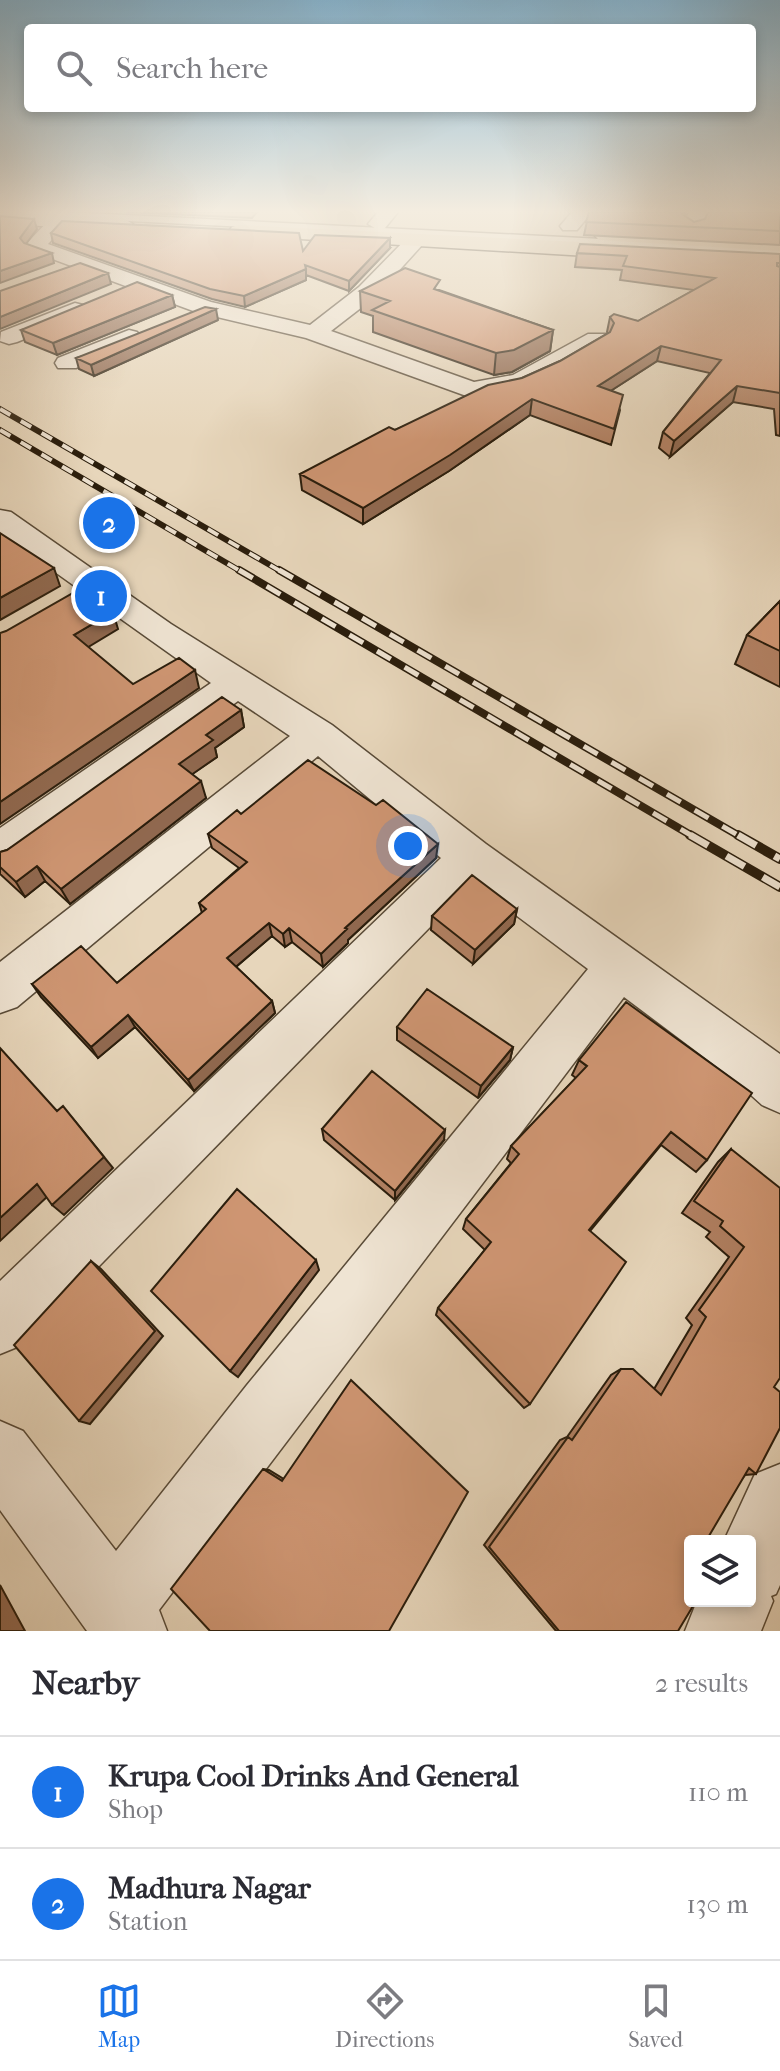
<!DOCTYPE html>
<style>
:root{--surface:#fff;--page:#f7f7f7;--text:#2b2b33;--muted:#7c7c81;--line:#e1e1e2;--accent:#1a73e8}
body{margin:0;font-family:"IM FELL French Canon",serif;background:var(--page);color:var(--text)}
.controls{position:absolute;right:24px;bottom:24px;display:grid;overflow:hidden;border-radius:8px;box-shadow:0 4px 12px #0003}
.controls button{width:72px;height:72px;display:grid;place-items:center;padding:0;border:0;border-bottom:2px solid var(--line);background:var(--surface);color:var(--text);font:40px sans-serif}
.you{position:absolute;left:408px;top:846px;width:28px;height:28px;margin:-20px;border:6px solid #fff;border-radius:50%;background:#1a73e8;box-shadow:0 0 0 12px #1a73e833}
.badge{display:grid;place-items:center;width:52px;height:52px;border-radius:50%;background:var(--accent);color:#fff;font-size:26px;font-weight:700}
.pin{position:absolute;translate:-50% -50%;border:4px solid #fff;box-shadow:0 2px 8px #0006}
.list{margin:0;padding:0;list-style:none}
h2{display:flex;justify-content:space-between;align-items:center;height:104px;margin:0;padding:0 32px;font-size:34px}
h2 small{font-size:26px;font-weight:400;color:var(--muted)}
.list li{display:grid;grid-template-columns:52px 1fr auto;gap:24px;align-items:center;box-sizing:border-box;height:112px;padding:0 32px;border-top:2px solid var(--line)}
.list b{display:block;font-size:30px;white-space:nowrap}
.list p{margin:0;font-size:26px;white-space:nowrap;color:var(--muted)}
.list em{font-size:26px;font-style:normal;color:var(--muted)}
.icon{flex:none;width:44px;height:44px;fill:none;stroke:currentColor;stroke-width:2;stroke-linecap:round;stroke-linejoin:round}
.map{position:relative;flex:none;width:780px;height:1631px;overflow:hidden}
.search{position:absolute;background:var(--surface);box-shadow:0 4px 12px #0003;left:24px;right:24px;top:24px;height:88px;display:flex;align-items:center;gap:20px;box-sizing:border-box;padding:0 28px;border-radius:8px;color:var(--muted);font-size:30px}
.sheet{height:328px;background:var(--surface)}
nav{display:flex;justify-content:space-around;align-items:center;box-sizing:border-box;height:112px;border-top:2px solid var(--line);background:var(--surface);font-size:22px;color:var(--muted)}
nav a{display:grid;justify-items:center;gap:4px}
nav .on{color:var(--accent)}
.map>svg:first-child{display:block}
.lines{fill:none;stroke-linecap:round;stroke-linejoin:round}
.service-casing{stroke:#594b38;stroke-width:3}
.minor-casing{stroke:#594b38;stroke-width:3}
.tertiary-casing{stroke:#594b38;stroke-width:3}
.primary-casing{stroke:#2a1d0c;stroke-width:3}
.service{fill:#efe4d3;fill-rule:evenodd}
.minor{fill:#efe4d3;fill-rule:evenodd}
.tertiary{fill:#efe4d3;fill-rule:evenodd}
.primary{fill:#e7d6bb;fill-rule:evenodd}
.rail-far2-casing{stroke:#2a1d0c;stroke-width:6}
.rail-far1-casing{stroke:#2a1d0c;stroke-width:8}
.rail-casing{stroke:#2a1d0c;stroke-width:10}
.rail-far2{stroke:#efe4d3;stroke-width:4;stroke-dasharray:12;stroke-linecap:butt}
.rail-far1{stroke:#efe4d3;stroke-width:5;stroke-dasharray:16;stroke-linecap:butt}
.rail{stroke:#efe4d3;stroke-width:7;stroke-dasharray:21;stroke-linecap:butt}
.wall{fill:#b28163;stroke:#2a1d0c;stroke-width:2}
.shaded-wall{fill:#916950;stroke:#2a1d0c;stroke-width:2}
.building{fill:#cf9673;stroke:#2a1d0c;stroke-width:2}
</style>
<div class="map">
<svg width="780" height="1631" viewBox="0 0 780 1631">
<rect width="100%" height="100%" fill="#e7d6bb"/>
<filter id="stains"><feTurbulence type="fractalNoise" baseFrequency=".0025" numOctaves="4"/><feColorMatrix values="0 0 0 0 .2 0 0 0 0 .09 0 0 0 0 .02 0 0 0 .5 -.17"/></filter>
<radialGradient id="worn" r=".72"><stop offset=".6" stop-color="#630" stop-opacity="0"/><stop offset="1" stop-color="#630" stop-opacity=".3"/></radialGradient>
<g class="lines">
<!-- service casing -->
<g class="service-casing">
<path id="service" d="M6,212H66L780,248V254L11,215Z"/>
</g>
<!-- minor casing -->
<g class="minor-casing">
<path id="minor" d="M378,212H398L385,228L378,230L368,224Z
M572,212H592L577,230H563L560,226Z
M689,212H709L699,231L692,233L682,227Z
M59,215L69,221L48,244L211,302L310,325L359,287L409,236H423L426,240L423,244L375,297L331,331L474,382L513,375L588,334H606L609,339C603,348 593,352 584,357C548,379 514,395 472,398L306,338L196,312L28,250L25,246L28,242L52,217Z
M75,303L83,305L86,310L83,315L17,342L9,344L0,341L1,332Z
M129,330L137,332L141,337L137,342L76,368H58L55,363L58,358Z
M0,510L11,512L171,624L332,725L486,844L780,1054V1113L762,1105L732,1078L624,997L159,1610L167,1631H87L0,1510V1421L23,1431L116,1551L247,1385L588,969L473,883L22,1345L0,1354V1281L441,858L318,756L17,1007L0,1013V962L290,736L238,701L15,863L0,869V828L211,683L0,533Z"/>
</g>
<!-- tertiary casing -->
<g class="tertiary-casing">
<path id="tertiary" d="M780,1464V1585L776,1594L771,1596L773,1601L761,1631H685L697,1601H750V1541H724L755,1474Z"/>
</g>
<!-- primary casing -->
<g class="primary-casing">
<path id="primary" d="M0,212L123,218L133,224L123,230L0,224Z
M239,225L638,245L649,252L638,259L232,235L229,231L232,227Z
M606,230L780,239V251L599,240L595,236L599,232Z"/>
</g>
<!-- service -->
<use href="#service" class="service"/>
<!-- minor -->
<use href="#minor" class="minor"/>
<!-- tertiary -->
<use href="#tertiary" class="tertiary"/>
<!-- primary -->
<use href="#primary" class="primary"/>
<!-- rail-far2 casing -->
<g class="rail-far2-casing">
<path id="rail-far2" d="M0,409L282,572
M0,430L242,572"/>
</g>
<!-- rail-far1 casing -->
<g class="rail-far1-casing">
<path id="rail-far1" d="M239,570L694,837
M279,570L741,837"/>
</g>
<!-- rail casing -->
<g class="rail-casing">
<path id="rail" d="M690,835L780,887
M738,835L780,859"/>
</g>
<!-- rail-far2 -->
<use href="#rail-far2" class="rail-far2"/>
<!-- rail-far1 -->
<use href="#rail-far1" class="rail-far1"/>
<!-- rail -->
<use href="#rail" class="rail"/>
</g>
<!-- wall -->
<path class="wall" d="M126,212H257L252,218Z
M589,212H686L684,216L694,222L780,212V245L584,235Z
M51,233L303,251L390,248L349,291L306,275V280L245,307L212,299L53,243Z
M577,253L780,254V436L776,435L774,409L733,402L670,457L659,448L663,432L710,373L657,361L612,390L620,410L611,445L530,415L449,471L363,524L302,490L300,474L395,430L522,378L560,361L608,333L607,332L610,317L638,321L694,290L620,280L622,270L575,267Z
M439,290L553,330L550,351L512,372L494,375L373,332V316L361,312L360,291Z
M172,295L175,307L57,355L25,342L21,330Z
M218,320L94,376L79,369L76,358Z
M780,601V687L735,664L747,635Z
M241,710L244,727L215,748L217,757L192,774L206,798L70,904L45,881L25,897L0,874V852L7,850Z
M241,814L436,858L348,940V943L323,967L292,942L285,947L272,936L236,967L272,1001L275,1013L194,1091L135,1027L98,1058L41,997L32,984L117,983L202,913L199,903L239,868L212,848L208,834Z
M517,909L514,924L473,964L431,930L432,916Z
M397,1027L513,1047L510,1060L478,1098L397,1040Z
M579,1060L707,1160L696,1172L661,1145L590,1231L530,1404L524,1408L436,1315L438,1308L485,1250L463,1229L466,1219L511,1163L507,1159L511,1146L576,1078L572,1075Z
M322,1129L444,1140L395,1200L324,1140Z
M731,1149L774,1387L756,1474L745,1475L690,1541L678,1631H556L484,1545L560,1440L567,1437L611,1375L621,1369L654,1389L692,1325L686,1318L729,1257L706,1237L710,1232L682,1213L718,1162Z"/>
<!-- shaded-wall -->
<path class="shaded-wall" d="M34,219L37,229L23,248L20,238Z
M390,238V248L349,291V281Z
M52,253L54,263L0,283V271Z
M306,269V280L245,307L244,296Z
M108,273L111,284L0,329V317Z
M172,295L175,307L57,355L53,343Z
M216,309L218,320L94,376L91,365Z
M553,330L550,351L512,372L494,375L496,353Z
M661,346L657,361L595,401L598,386Z
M737,386L733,402L670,457L674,441Z
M532,399L530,415L449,471L363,524V508Z
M54,568L60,586L0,620V598Z
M113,612L118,629L80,652L74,635Z
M195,670L199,688L0,824V802Z
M241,710L244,727L215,748L217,757L184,780L179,764L206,735Z
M201,781L206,798L70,904L61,889Z
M438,844L436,858L348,940V943L323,967L321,954L345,928Z
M37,866L45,881L25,897L16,882Z
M517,909L514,924L473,964L475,950Z
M269,923L272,936L231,971L227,958Z
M289,928L292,942L285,947L283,934Z
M272,1001L275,1013L194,1091L188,1080Z
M128,1015L135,1027L98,1058L91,1047Z
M513,1047L510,1060L478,1098L481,1086Z
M73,1119L113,1168L64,1215L52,1205Z
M445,1130L444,1140L395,1200V1191Z
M37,1184L49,1195L0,1241V1218Z
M316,1260L319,1270L238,1377L230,1371Z
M91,1261L101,1269L163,1336L90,1424L79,1421Z
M263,1469L269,1470L287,1481H282Z
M0,1585L25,1631H0Z"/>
<!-- building -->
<path class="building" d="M589,212H683L682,214L694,222L705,219L708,212H780V231L586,222Z
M0,216L34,219L20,238L24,243L52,253L0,271Z
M62,221L299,233L303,251L315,235L390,238L349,281L305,265L306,269L244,296L210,289L51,233Z
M580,244L780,254V263H777V266L780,267V395V393L737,386L674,441L663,432L721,360L661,346L598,386L623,395L614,429L532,399L450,455L363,508L300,474L389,427L395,430L488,385L522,378L560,361L610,332L614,323L610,317L614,314L638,321L715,278L623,266L627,256L577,253Z
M80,263L108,273L0,317V291Z
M405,268L440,280L434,289L553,330L514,350L496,353L372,310L390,301L360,291Z
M137,282L172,295L53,343L21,330Z
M205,307L216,309L91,365L76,358Z
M0,533L54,568L0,598Z
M80,589L113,612L74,635L133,684L179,658L195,670L0,802V633L6,631Z
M780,601V651L747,635Z
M222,697L241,710L206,735L213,740L179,764L201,781L61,889L37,866L16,882L0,867V852L7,850Z
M308,760L376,805L383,800L438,844L345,928L347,929L321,954L289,928L283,934L269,923L227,958L272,1001L188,1080L128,1015L91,1047L32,984L81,946L117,983L206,909L199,903L247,862L208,834L237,810L241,814Z
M472,875L517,909L475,950L432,916Z
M427,989L513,1047L481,1086L397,1027Z
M626,1002L752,1093L707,1160L671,1132L589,1230L626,1262L530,1404L438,1308L491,1242L466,1219L519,1154L511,1146L587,1066L579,1060Z
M0,1048L57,1111L63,1106L104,1157L52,1205L37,1184L0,1218Z
M372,1071L445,1130L395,1191L322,1129Z
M731,1149L780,1188V1378L774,1387L780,1392V1428L756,1474L749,1468L706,1541H690V1601H696L678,1631H559L489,1547L568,1437L572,1440L621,1369H633L661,1395L706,1317L699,1310L744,1247L720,1226L723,1221L694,1201Z
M237,1189L316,1260L230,1371L151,1291Z
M91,1261L155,1331L79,1421L14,1345Z
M351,1380L468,1492L389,1631H210L171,1589L263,1469L282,1481Z"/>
<!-- sky -->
<linearGradient id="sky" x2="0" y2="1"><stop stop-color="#87b6d2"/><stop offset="0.48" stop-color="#f4ede0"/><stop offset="1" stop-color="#f4ede0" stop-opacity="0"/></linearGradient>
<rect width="780" height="440" fill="url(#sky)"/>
<rect width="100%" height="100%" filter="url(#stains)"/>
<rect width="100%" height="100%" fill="url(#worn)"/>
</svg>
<div class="controls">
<button><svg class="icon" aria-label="layers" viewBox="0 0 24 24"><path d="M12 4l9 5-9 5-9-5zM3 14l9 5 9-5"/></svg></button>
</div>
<div class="you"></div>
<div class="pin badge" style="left:101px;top:596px">1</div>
<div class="pin badge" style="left:109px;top:523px">2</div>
<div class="search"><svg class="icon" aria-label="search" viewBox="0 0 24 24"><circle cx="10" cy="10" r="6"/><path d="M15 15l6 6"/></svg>Search here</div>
</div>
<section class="sheet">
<h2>Nearby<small>2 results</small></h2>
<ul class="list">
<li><span class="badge">1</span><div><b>Krupa Cool Drinks And General</b><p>Shop</p></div><em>110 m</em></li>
<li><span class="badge">2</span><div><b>Madhura Nagar</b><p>Station</p></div><em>130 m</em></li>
</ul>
</section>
<nav>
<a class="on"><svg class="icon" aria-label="map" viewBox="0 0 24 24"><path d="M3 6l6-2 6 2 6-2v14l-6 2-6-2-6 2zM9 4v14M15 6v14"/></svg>Map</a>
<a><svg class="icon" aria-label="directions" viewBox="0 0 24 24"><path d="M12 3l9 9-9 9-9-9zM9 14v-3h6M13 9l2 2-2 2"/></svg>Directions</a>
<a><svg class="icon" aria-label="saved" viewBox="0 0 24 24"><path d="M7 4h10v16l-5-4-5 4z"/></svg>Saved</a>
</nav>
